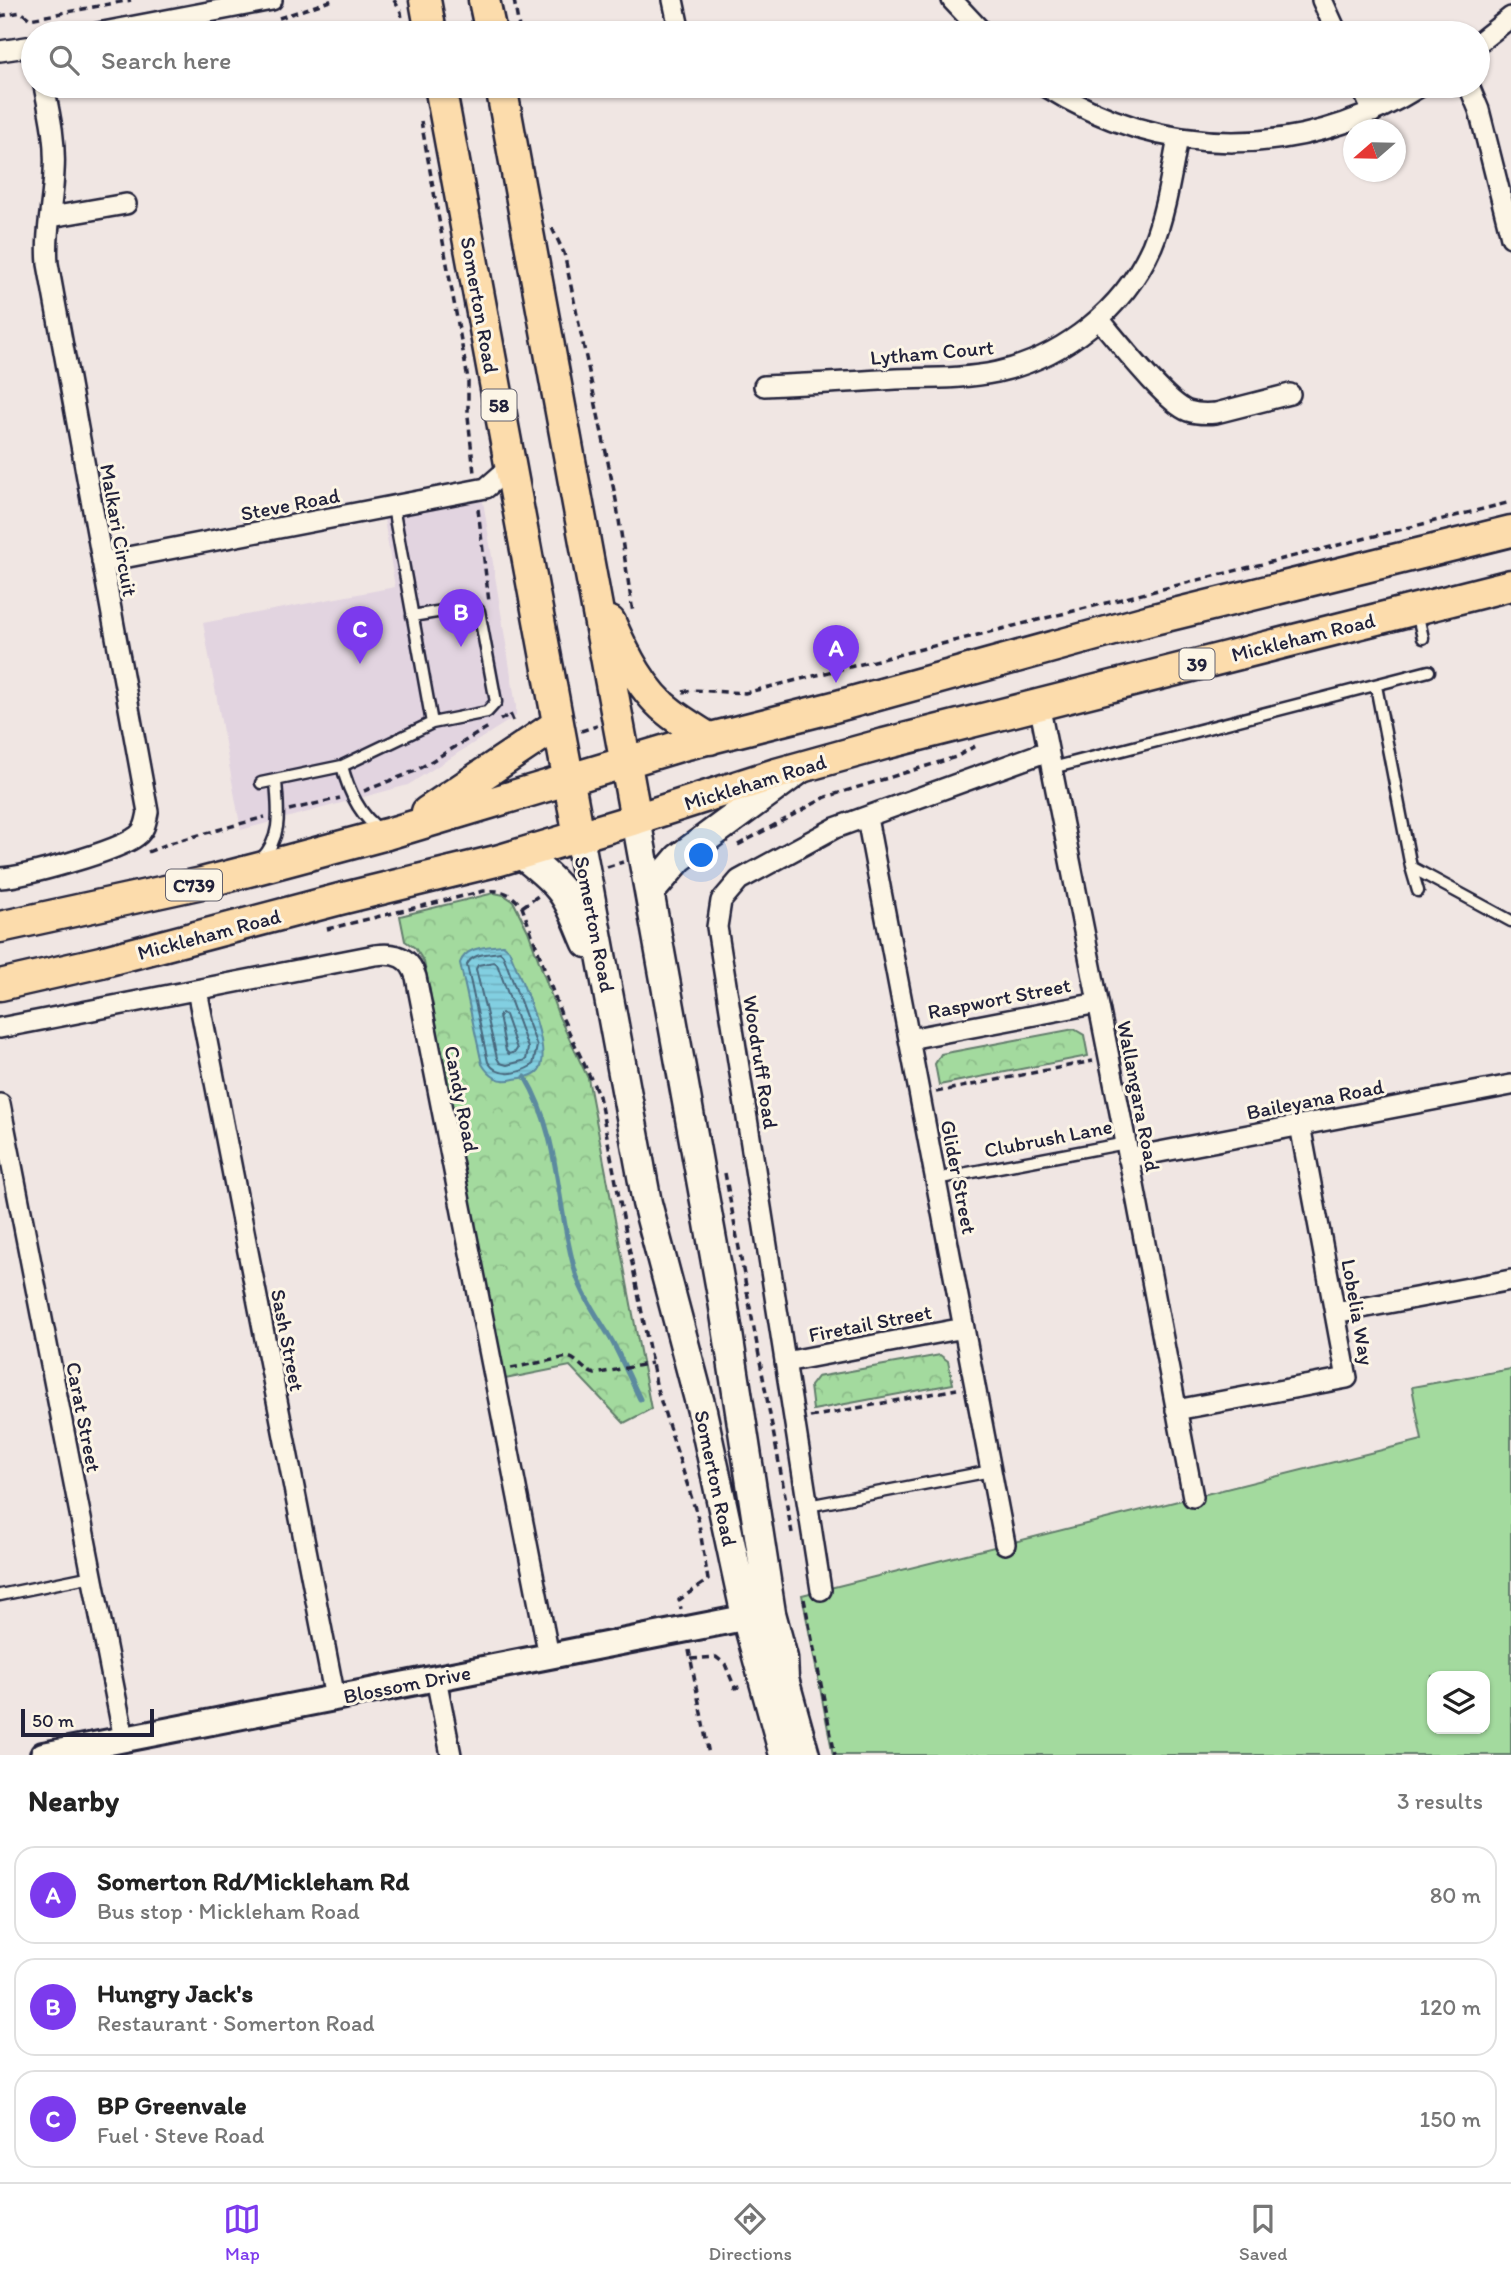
<!DOCTYPE html>
<meta charset="utf-8">
<style>
:root{--surface:#fff;--page:#f6f6f6;--text:#222;--muted:#767676;--line:#e0e0e0;--accent:#7c3aed}
body{margin:0;font-family:Itim,sans-serif;background:var(--page);color:var(--text)}
.controls{position:absolute;right:21px;bottom:21px;display:grid;overflow:hidden;border-radius:14px;box-shadow:0 2px 5px #0004}
.controls button{width:63px;height:63px;display:grid;place-items:center;padding:0;border:0;border-bottom:2px solid var(--line);background:var(--surface);color:var(--text);font:35px sans-serif}
.compass{position:absolute;left:1343px;top:119px;width:63px;height:63px;border-radius:50%;background:var(--surface);box-shadow:0 2px 5px #0004;rotate:250deg}
.scale{position:absolute;left:21px;bottom:18px;width:133px;box-sizing:border-box;padding-left:7px;border:4px solid #22223b;border-top:0;font-size:19px;line-height:24px;white-space:nowrap;color:#22223b;-webkit-text-stroke:5px #fcf5e5;paint-order:stroke}
.you{position:absolute;left:702px;top:856px;width:24px;height:24px;margin:-18px;border:5px solid #fff;border-radius:50%;background:#1a73e8;box-shadow:0 0 0 10px #1a73e833}
.badge{display:grid;place-items:center;width:46px;height:46px;border-radius:50%;background:var(--accent);color:#fff;font-size:23px;font-weight:700}
.pin{position:absolute;translate:-50% -58px;filter:drop-shadow(0 2px 4px #0008)}
.pin::after{content:'';position:absolute;top:37px;width:24px;height:21px;background:inherit;clip-path:polygon(0 0,100% 0,50% 100%)}
.list{margin:0;padding:0;list-style:none}
h2{display:flex;justify-content:space-between;align-items:center;height:91px;margin:0;padding:0 28px;font-size:30px}
h2 small{font-size:23px;font-weight:400;color:var(--muted)}
.list li{display:grid;grid-template-columns:46px 1fr auto;gap:21px;align-items:center;box-sizing:border-box;height:98px;margin:0 14px 14px;padding:0 14px;border:2px solid var(--line);border-radius:21px}
.list b{display:block;font-size:26px;white-space:nowrap}
.list p{margin:0;font-size:23px;white-space:nowrap;color:var(--muted)}
.list em{font-size:23px;font-style:normal;color:var(--muted)}
.icon{flex:none;width:38px;height:38px;fill:none;stroke:currentColor;stroke-width:2;stroke-linecap:round;stroke-linejoin:round}
.map{position:relative;flex:none;width:1511px;height:1755px;overflow:hidden}
.search{position:absolute;background:var(--surface);box-shadow:0 2px 5px #0004;left:21px;right:21px;top:21px;height:77px;display:flex;align-items:center;gap:18px;box-sizing:border-box;padding:0 24px;border-radius:38px;color:var(--muted);font-size:26px}
.sheet{height:427px;background:var(--surface)}
nav{display:flex;justify-content:space-around;align-items:center;box-sizing:border-box;height:98px;border-top:2px solid var(--line);background:var(--surface);font-size:19px;color:var(--muted)}
nav a{display:grid;justify-items:center;gap:4px}
nav .on{color:var(--accent)}
.map>svg:first-child{display:block}
.built{fill:#e2d4e0}
.grass{fill:#a3da9e;stroke:#627e6c;stroke-width:2;fill-rule:evenodd}
.park{fill:url(#park-crowns);stroke:#627e6c;stroke-width:2}
.water{fill:url(#water-rules);stroke:#5c8a9f;stroke-width:2}
.lines{fill:none;stroke-linecap:round;stroke-linejoin:round}
.shore{stroke:#48677d;stroke-width:2}
.stream{stroke:#5c8a9f;stroke-width:5}
.service-casing{stroke:#22223b;stroke-width:15}
.minor-casing{stroke:#22223b;stroke-width:24}
.tertiary-casing{stroke:#22223b;stroke-width:30}
.secondary-casing{stroke:#22223b;stroke-width:33}
.primary-casing{stroke:#22223b;stroke-width:35}
.path{stroke:#22223b;stroke-width:3.5;stroke-dasharray:7 5;stroke-linecap:butt}
.service{stroke:#fcf5e5;stroke-width:10}
.minor{stroke:#fcf5e5;stroke-width:19}
.tertiary{stroke:#fcf5e5;stroke-width:24}
.secondary{stroke:#fcf5e5;stroke-width:28}
.primary{stroke:#fcdcac;stroke-width:30}
.labels{text-anchor:middle;dominant-baseline:central;stroke-width:6;stroke-linejoin:round;paint-order:stroke}
.shield{fill:#fcf5e5;stroke:#63616e;stroke-width:2}
.shield-label{font-size:19px;font-weight:bold;fill:#22223b}
.street-label{font-size:21px;fill:#22223b;stroke:#fcf5e5}
</style>
<div class="map">
<svg width="1511" height="1755" viewBox="0 0 1511 1755">
<defs>
<pattern id="park-crowns" width="20" height="18" patternUnits="userSpaceOnUse" patternTransform="scale(1.75)"><rect width="20" height="18" fill="#a3da9e"/><path d="M2 6a3 3 0 1 1 6 0M12 15a3 3 0 1 1 6 0" fill="none" stroke="#8cbb89"/></pattern>
<pattern id="water-rules" width="6" height="5" patternUnits="userSpaceOnUse" patternTransform="scale(1.75)"><rect width="6" height="5" fill="#82cfe1"/><path d="M0 2.5h6" fill="none" stroke="#70b1c2"/></pattern>
</defs>
<rect width="100%" height="100%" fill="#f0e6e3"/>
<filter id="ink" filterUnits="userSpaceOnUse"><feTurbulence type="fractalNoise" baseFrequency=".0143" numOctaves="2"/><feDisplacementMap in="SourceGraphic" scale="14" xChannelSelector="R" yChannelSelector="G"/><feConvolveMatrix kernelMatrix="1 2 1 2 8 2 1 2 1" color-interpolation-filters="sRGB"/></filter>
<g filter="url(#ink)">
<!-- built -->
<path class="built" d="M483,501L516,706V716L408,785L241,830L203,623L395,587L384,519Z"/>
<!-- grass -->
<path class="grass" d="M1511,1369V1755H833L802,1595L1422,1440L1412,1387ZM1432,1676H1485V1729H1432Z"/>
<!-- park -->
<path class="park" d="M494,893L504,895L513,901L528,931L559,1017L588,1078L651,1409L624,1423L570,1366L505,1379L424,962L415,948L405,941L400,916Z
M1074,1029L1084,1035L1088,1056L939,1085L935,1064L941,1054Z
M940,1355L948,1361L953,1384L813,1410L810,1386L817,1377Z"/>
<!-- water -->
<path class="water" d="M503,945L509,950C518,973 554,1050 539,1070C533,1077 522,1078 514,1079C499,1083 490,1077 482,1064L460,963C466,946 487,947 503,945Z"/>
<g class="lines">
<!-- shore -->
<path class="shore" d="M500,952L503,955L537,1046L533,1065C518,1074 499,1079 488,1062L467,965C472,953 488,954 500,952Z
M494,962L497,964L528,1048L526,1060L507,1065L500,1063L497,1058L476,969L478,965Z
M502,1013L505,1015L517,1049L515,1052L509,1054L506,1051L499,1016Z"/>
<!-- stream -->
<path class="stream" d="M525,1077C561,1137 556,1209 576,1274C583,1297 600,1320 612,1341C622,1360 631,1380 640,1399"/>
<!-- service casing -->
<g class="service-casing">
<path id="service" d="M1417,612L1423,638
M412,616L474,606L479,611L496,702L487,712L432,723
M1376,686L1411,867L1418,891
M342,766C348,789 360,817 381,830
M1052,768L1429,671
M261,783L342,766L432,723L393,507
M261,859C283,837 278,810 276,781
M1411,867L1511,921
M936,1179L1126,1143
M808,1506L991,1471
M0,1595L92,1576"/>
</g>
<!-- minor casing -->
<g class="minor-casing">
<path id="minor" d="M673,0L680,33
M952,0L983,33
M1322,0L1337,33
M98,33L272,0
M1478,43L1511,17
M0,51L33,46
M1045,86C1164,161 1302,160 1421,86
M1361,86L1373,112
M1469,86L1479,110L1511,237
M51,217L126,204
M1099,319C1117,340 1166,403 1188,411C1197,414 1206,414 1216,413L1290,394
M764,386C808,384 852,382 896,379C929,378 964,379 997,372C1064,357 1124,309 1152,246C1166,212 1171,174 1178,138
M102,562L486,488L510,467
M1039,704L1126,1143L1193,1497
M867,818L1005,1544
M0,878C25,877 118,851 137,836C145,830 146,822 148,812L48,264C45,233 53,203 54,172C56,142 50,115 44,86
M197,990L335,1698
M0,1028L375,955C395,952 410,957 416,977L549,1656
M909,1039L1098,1003
M0,1104L124,1739
M1128,1158L1511,1085
M1335,1313L1511,1280
M785,1362L964,1328
M1176,1410L1347,1378L1300,1125
M821,1590L717,927L721,901L739,880L835,828L1048,751
M436,1678L451,1755"/>
</g>
<!-- tertiary casing -->
<g class="tertiary-casing">
<path id="tertiary" d="M43,1755L764,1614"/>
</g>
<!-- secondary casing -->
<g class="secondary-casing">
<path id="secondary" d="M636,819L723,1301L771,1613L783,1658L784,1679L805,1755
M579,836L647,1203L702,1411L746,1616L784,1755
M521,854C534,864 548,875 559,888C572,903 579,925 587,943
M650,892L679,858L800,769"/>
</g>
<!-- primary casing -->
<g class="primary-casing">
<path id="primary" d="M425,0L431,33
M484,0L491,33
M440,86L579,836
M501,86L636,819
M610,622C624,654 643,693 672,714C684,723 697,731 710,739
M427,812L558,724
M0,927L202,883L260,868L387,834L683,745L834,707L1154,619L1511,531
M0,985L101,962L340,899L500,860L636,819L776,774L884,744L1511,585"/>
</g>
<!-- path -->
<path class="path" d="M394,0L401,12L404,33
M514,0L520,33
M0,16L21,12L30,19L131,0
M279,18L333,0
M421,121L468,379V416L474,473
M552,228L564,253L616,500L633,613
M478,509L489,602
M683,692L692,690L745,693L1511,502
M500,720L510,714L515,725
M581,731L597,726
M364,791L415,771L490,726
M289,810L340,798
M738,845L826,797L956,757L975,746
M148,852L170,843L265,817
M607,867L623,862
M522,907L538,896
M327,929L484,891C503,890 510,892 522,907L562,1017L599,1096L657,1389L698,1518L708,1580L679,1600L681,1609
M936,1092L1093,1061
M725,1173L792,1533
M511,1368L568,1357C579,1360 584,1372 595,1374L652,1363
M810,1417L957,1389
M804,1599L835,1755
M689,1650L709,1755
M691,1659L716,1657L725,1664L735,1688L743,1686"/>
<!-- service -->
<use href="#service" class="service"/>
<!-- minor -->
<use href="#minor" class="minor"/>
<!-- tertiary -->
<use href="#tertiary" class="tertiary"/>
<!-- secondary -->
<use href="#secondary" class="secondary"/>
<!-- primary -->
<use href="#primary" class="primary"/>
</g>
</g>
<g class="labels">
<!-- shield labels -->
<g class="shield">
<rect x="481.5" y="389.5" width="35" height="31" rx="5"/>
<rect x="1179.5" y="648.5" width="35" height="31" rx="5"/>
<rect x="166" y="869.5" width="56" height="31" rx="5"/>
</g>
<g class="shield-label">
<text x="499" y="405">58</text>
<text x="1197" y="664">39</text>
<text x="194" y="885">C739</text>
</g>
<!-- street labels -->
<g class="street-label">
<text transform="translate(480 305) rotate(80)">Somerton Road</text>
<text transform="translate(932 352) rotate(-5)">Lytham Court</text>
<text transform="translate(290 504) rotate(-11)">Steve Road</text>
<text transform="translate(119 530) rotate(80)">Malkari Circuit</text>
<text transform="translate(1303 637) rotate(-14)">Mickleham Road</text>
<text transform="translate(755 782) rotate(-17)">Mickleham Road</text>
<text transform="translate(595 924) rotate(79)">Somerton Road</text>
<text transform="translate(209 934) rotate(-15)">Mickleham Road</text>
<text transform="translate(999 998) rotate(-11)">Raspwort Street</text>
<text transform="translate(761 1062) rotate(81)">Woodruff Road</text>
<text transform="translate(1139 1096) rotate(79)">Wallangara Road</text>
<text transform="translate(462 1099) rotate(79)">Candy Road</text>
<text transform="translate(1315 1099) rotate(-11)">Baileyana Road</text>
<text transform="translate(1048 1138) rotate(-11)">Clubrush Lane</text>
<text transform="translate(959 1177) rotate(79)">Glider Street</text>
<text transform="translate(1358 1312) rotate(80)">Lobelia Way</text>
<text transform="translate(870 1323) rotate(-11)">Firetail Street</text>
<text transform="translate(288 1340) rotate(79)">Sash Street</text>
<text transform="translate(84 1417) rotate(79)">Carat Street</text>
<text transform="translate(716 1478) rotate(78)">Somerton Road</text>
<text transform="translate(407 1684) rotate(-11)">Blossom Drive</text>
</g>
</g>
</svg>
<div class="controls">
<button><svg class="icon" aria-label="layers" viewBox="0 0 24 24"><path d="M12 4l9 5-9 5-9-5zM3 14l9 5 9-5"/></svg></button>
</div>
<svg class="compass" viewBox="-18 -18 36 36"><path d="M0-13l5 13h-10z" fill="#e53935"/><path d="M0 13l5-13h-10z" fill="#767676"/></svg>
<div class="scale">50 m</div>
<div class="you"></div>
<div class="pin badge" style="left:836px;top:683px">A</div>
<div class="pin badge" style="left:461px;top:647px">B</div>
<div class="pin badge" style="left:360px;top:664px">C</div>
<div class="search"><svg class="icon" aria-label="search" viewBox="0 0 24 24"><circle cx="10" cy="10" r="6"/><path d="M15 15l6 6"/></svg>Search here</div>
</div>
<section class="sheet">
<h2>Nearby<small>3 results</small></h2>
<ul class="list">
<li><span class="badge">A</span><div><b>Somerton Rd/Mickleham Rd</b><p>Bus stop · Mickleham Road</p></div><em>80 m</em></li>
<li><span class="badge">B</span><div><b>Hungry Jack's</b><p>Restaurant · Somerton Road</p></div><em>120 m</em></li>
<li><span class="badge">C</span><div><b>BP Greenvale</b><p>Fuel · Steve Road</p></div><em>150 m</em></li>
</ul>
</section>
<nav>
<a class="on"><svg class="icon" aria-label="map" viewBox="0 0 24 24"><path d="M3 6l6-2 6 2 6-2v14l-6 2-6-2-6 2zM9 4v14M15 6v14"/></svg>Map</a>
<a><svg class="icon" aria-label="directions" viewBox="0 0 24 24"><path d="M12 3l9 9-9 9-9-9zM9 14v-3h6M13 9l2 2-2 2"/></svg>Directions</a>
<a><svg class="icon" aria-label="saved" viewBox="0 0 24 24"><path d="M7 4h10v16l-5-4-5 4z"/></svg>Saved</a>
</nav>
